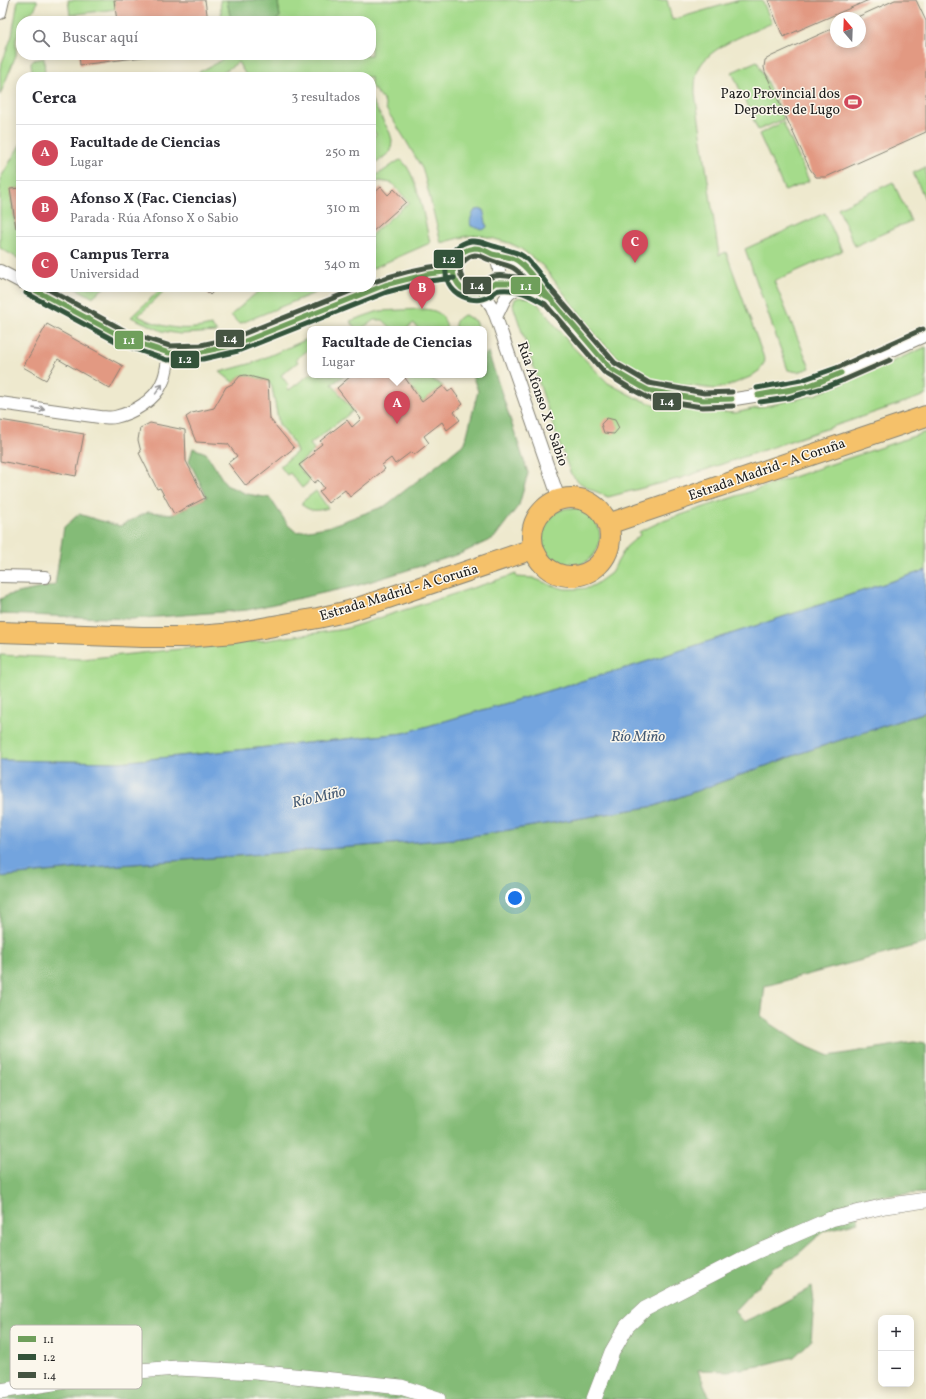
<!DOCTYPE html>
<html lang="es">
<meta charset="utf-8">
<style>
:root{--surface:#fff;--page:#f7f7f7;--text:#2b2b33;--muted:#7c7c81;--line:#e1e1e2;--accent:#d1495b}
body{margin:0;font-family:Vollkorn,serif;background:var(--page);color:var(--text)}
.controls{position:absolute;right:12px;bottom:12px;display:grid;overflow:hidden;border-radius:8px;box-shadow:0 2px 10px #0003}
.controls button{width:36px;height:36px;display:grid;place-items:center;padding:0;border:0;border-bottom:1px solid var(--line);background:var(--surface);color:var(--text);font:20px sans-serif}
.compass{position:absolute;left:830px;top:12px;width:36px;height:36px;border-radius:50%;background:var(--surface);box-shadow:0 2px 10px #0003;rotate:341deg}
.you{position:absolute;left:515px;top:898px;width:14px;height:14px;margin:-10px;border:3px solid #fff;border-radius:50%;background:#1a73e8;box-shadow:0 0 0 6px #1a73e833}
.badge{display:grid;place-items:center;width:26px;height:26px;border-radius:50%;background:var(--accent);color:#fff;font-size:13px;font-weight:700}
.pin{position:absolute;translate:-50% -33px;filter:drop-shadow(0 1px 2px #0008)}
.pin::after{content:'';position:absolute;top:21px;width:14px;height:12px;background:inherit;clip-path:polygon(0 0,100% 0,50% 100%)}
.popup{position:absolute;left:307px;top:326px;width:180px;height:52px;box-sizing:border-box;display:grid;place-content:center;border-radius:8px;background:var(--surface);filter:drop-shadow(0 1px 3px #0005);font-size:13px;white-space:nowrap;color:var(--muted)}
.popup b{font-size:15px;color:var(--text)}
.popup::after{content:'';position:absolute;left:50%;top:100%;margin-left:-8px;border:8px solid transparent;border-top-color:var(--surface)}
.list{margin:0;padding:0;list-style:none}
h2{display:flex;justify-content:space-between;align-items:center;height:52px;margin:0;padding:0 16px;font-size:17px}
h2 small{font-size:13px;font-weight:400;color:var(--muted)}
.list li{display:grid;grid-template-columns:26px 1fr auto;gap:12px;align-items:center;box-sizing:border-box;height:56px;padding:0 16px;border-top:1px solid var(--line)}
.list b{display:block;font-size:15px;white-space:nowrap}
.list p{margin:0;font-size:13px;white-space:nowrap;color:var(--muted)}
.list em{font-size:13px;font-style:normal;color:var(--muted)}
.icon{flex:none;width:22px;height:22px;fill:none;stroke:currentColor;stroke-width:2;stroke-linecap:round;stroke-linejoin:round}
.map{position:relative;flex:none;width:926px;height:1399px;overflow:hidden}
.search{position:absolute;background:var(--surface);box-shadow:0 2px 10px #0003;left:16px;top:16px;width:360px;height:44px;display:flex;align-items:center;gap:10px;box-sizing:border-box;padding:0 14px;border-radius:16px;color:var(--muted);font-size:15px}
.panel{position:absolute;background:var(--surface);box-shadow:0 2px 10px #0003;left:16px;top:72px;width:360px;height:220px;border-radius:16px}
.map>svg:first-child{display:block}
.green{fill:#a5db8b;stroke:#607c54}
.forest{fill:#84bb77;stroke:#506c4a}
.water{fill:#73a4de;stroke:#48607d}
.building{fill:#e29982}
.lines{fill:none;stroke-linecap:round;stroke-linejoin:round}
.minor-casing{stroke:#858275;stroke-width:14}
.tertiary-casing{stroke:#858275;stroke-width:16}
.trunk-casing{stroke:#858275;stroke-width:22}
.minor{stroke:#fff;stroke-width:12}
.tertiary{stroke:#fff;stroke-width:15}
.trunk{stroke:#f5c16b;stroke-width:20}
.bus-1-casing{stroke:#fbf7ec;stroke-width:8}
.bus-2-casing{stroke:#fbf7ec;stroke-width:8}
.bus-3-casing{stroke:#fbf7ec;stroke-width:8}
.bus-1{stroke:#6f9f5b;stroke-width:5}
.bus-2{stroke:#33533a;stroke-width:5}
.bus-3{stroke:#455442;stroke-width:5}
.oneway{stroke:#999}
.labels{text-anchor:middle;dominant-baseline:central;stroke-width:3;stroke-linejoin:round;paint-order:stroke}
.poi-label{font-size:14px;fill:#1c1c1c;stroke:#fbf7ec;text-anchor:end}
.street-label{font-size:14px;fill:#1c1c1c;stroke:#fbf7ec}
.water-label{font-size:15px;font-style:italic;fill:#435973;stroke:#fbf7ec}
.key{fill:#fbf7ec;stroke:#b8b5ae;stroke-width:1}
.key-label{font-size:11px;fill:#1c1c1c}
.line-badge{stroke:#fbf7ec;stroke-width:1.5}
.badge-label{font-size:11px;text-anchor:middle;font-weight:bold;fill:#fff}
</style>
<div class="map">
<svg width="926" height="1399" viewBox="0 0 926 1399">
<rect width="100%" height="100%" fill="#fbf7ec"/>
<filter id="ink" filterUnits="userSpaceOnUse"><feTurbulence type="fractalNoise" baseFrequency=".025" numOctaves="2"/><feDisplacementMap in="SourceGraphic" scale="8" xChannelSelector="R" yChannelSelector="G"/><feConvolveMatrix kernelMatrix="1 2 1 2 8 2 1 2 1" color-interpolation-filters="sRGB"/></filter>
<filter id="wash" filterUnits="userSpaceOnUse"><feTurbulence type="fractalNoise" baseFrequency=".012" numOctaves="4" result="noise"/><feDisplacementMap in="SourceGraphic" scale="16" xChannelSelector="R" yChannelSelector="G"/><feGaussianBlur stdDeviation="0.9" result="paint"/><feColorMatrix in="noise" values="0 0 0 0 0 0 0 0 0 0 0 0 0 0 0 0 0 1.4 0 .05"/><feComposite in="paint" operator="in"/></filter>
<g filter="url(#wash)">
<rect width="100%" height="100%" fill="#eee9ce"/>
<!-- green -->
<path class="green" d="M18,0H37C38,8 31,13 25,15L23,21H21V26L16,39V55L0,95V68L12,36Z
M68,0H114L116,9L70,15Z
M220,0H227L231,21H222Z
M279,0H667L672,20L740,0H762L772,23C750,33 710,46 699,68C695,76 695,85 695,93L719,255L726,252L765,361L760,370L750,377L728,386L715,389L666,383L648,378L639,373L620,359L600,340L543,266L520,248L509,243L480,235L467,236L441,243L423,170L405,139L386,109L384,101L371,86V77H364L361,74L356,77H247L238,62C220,76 213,77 190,77L220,61L225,55H371V21H275L280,17L278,2Z
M44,58L45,75L36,76L32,72L31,63L34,60Z
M757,61L784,119L758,130L732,72Z
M371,99L390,133L392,140L391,151L379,161L371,165V141L376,134L371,128Z
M783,122L809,181L785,191L759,134Z
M21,143V188L10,189L16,228L21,227V260L0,248V179Z
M401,160C417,172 425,223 430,243L371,269V235L409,202L392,183L379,181L371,186V177L382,172L398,161Z
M926,167V201L913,173Z
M893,182L911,221L855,246L838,208Z
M825,213L842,251L774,281L810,368L798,372L788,370L745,249Z
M73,287H105L92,297Z
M163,287L167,288L138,316C164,328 183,332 211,325L217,332L180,334L162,331L131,317Z
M263,287H313L317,292L239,324L231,315Z
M520,297L530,298L537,303L571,345L608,383L638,399L663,407L735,413L815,395L926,347V395L681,478L608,497L592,490L580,483L571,474L559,443L513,305L515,299Z
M422,309C437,310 444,313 447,329H418L414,323L405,329H392L383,320H374L361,329H356L350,321L379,311Z
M465,315L475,321L478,329H455C454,321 458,317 465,315Z
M310,338V352L308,350L296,359L298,362L281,375L289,386L287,388L289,390L310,374L345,375L332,384L353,411L310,444L315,450L297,465L310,481L302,488L290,473L287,475L280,466L297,452L294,444L279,424L272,387L268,381L245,375L240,376L234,383L220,372L253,363Z
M403,375H424L443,386L422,402Z
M926,432V570L636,665L404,733L120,762L0,760V655L82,659L260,641L345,629L516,574V577L533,578L551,585L565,589H576L588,588L596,584L611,573L626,547L640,535L639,532L660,522Z
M316,491L328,508C317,511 311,512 302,505V502Z
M542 537a29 29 0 1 1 58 0a29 29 0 1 1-58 0Z"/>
<!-- forest -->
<path class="forest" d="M227,0H279L278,2L280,17L275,21H231Z
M488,352L528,473L519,505L494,538L460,554L359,585L247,610L132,619L0,614V599L9,595L55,585L64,527L79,514L98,520L120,526L148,512L174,514L207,497L189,461L193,448L206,453L226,485L247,494L270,498L288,525L296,532L327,527L385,506L426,474L465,443L478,391L472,375H484V356Z
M926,712V943L765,986L761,1017L801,1044L829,1056L914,1042L926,1044V1193L906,1194L857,1199L858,1222L824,1231L798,1254L774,1268L734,1311L743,1322L775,1307L812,1287L814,1302L811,1341L794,1357L759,1366L728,1371L698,1370L710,1399H0V877L82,868L454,839L655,806L804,752Z"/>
<!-- water -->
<path class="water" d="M483,209L487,227L483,230L471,226C469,220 472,215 475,210Z
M926,570V712L804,752L655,806L454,839L82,868L0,877V760L120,762L404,733L636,665Z"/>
<g id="blocks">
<!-- building -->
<path class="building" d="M114,0H205L208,21H117Z
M768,0H869L783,37Z
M895,0H916L926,21V132L826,177H816L810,169L765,72L764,67L765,60L772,56L836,27V42H860V18H855Z
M79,55H150L151,56L80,65Z
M381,187L388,195L394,189L406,202L371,233V196Z
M21,188V227L16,228L10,189Z
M203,287H218L210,295Z
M47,324L123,366L110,389L58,359L46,380L23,367Z
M245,375L268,381L270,419L294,448L246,486L228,463L237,456L228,444L196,442L186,417L192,413L214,408L226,387L234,383L240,376Z
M352,375H403L422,402L443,386L448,392L452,389L463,404L454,412L460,420L447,430L442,422L424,436L429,443L414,455L411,452L395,464L391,458L382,465L385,469L350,497L345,490L328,503L319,492L324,488L318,480L314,483L299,465L315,453L313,451L322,444L320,441L347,420L352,427L361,419L337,388Z
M607,418L615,420L619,428L614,434L604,433L601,424Z
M0,420L84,434L76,476L0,461Z
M150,423L185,430L186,461L205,498L174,514L160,488L157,489L139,453L141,452L138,440L140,428Z"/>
</g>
</g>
<g filter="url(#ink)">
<use href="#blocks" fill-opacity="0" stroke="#858275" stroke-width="1"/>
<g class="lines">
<!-- minor casing -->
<g class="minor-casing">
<path id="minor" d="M0,13L3,0
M453 271a23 23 0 1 1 46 0a23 23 0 1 1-46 0Z
M492,254L507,256L520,262L610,368L647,390L679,397L704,400L735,399L787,391L820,382L926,335
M0,271L21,282
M495,283H509L527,286L545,296
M29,287L126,339L169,353L202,352L216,350L235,345L385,285L428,274L453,271
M482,292L492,307L496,317L559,499
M496,317C504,302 505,290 524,287
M0,403L100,417C105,417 110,418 115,417C133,413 155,400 162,383C167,374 167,363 169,353
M0,576L45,577"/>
</g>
<!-- tertiary casing -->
<g class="tertiary-casing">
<path id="tertiary" d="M0,1391L126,1372L177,1368L255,1372L401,1387L438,1399
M594,1399L612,1352L627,1326L645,1309L755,1252L831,1219L885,1206L926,1200"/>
</g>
<!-- trunk casing -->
<g class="trunk-casing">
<path id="trunk" d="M532 537a39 39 0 1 1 78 0a39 39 0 1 1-78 0Z
M608,524L926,416
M0,632L143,637H185L235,633L318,618L349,611L533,549"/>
</g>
<!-- minor -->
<use href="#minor" class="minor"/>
<!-- tertiary -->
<use href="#tertiary" class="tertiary"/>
<!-- trunk -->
<use href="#trunk" class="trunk"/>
<!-- bus-1 casing -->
<g class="bus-1-casing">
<path id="bus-1" d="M475,248C482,248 486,251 492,254C499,256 507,256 514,259C527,265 540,287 550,298L527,286L509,283H495C457,316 434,253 475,248Z
M29,287L126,339L169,353L202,352L235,345L385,285L428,274L453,271
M550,298L609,367
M550,298L609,367
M611,369L647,390L704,400L732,399
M611,369L631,381L652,392L703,400L732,399
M807,386L841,373
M807,386L820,382L841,373
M758,395L803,387
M758,395L787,391L803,387"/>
</g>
<!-- bus-2 casing -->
<g class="bus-2-casing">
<path id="bus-2" d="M26,293L123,345L167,360L203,359L238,351L387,292L429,281L454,278
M545,304C531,296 517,288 500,290C495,290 494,294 490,296C480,302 468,300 458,294C436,279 446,245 471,241C482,240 487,245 497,247C506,250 515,251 523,256C535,265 544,281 554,293
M805,379L839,367
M757,388L801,380
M809,392L823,388L844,380
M760,402L788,398L805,393"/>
</g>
<!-- bus-3 casing -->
<g class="bus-3-casing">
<path id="bus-3" d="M475,255C481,255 484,258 490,260C507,267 511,262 525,279C515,277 503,274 494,276C485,278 482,288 472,285C454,280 458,258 475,255Z
M371,283C397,273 425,267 452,264
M44,287L129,333L170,346L201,345L233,338L361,287
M554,293L614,362
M545,304L604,372
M615,363L649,383L704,393L732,392
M839,367L923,329
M607,374L628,387L650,399L702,407L733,406
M844,380L890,360"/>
</g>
<!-- bus-1 -->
<use href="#bus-1" class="bus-1"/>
<!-- bus-2 -->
<use href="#bus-2" class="bus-2"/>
<!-- bus-3 -->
<use href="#bus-3" class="bus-3"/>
</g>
<!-- one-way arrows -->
<defs><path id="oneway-shaft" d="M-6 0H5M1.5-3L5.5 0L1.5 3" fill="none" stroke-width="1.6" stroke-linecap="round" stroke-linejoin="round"/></defs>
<g class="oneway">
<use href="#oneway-shaft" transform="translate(159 389) rotate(-55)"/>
<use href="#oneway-shaft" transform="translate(39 409) rotate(8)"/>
</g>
</g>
<!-- icons -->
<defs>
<g id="stadium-bare" transform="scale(1.38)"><path d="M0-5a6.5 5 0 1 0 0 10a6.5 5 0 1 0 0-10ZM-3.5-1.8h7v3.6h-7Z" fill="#d1495b" stroke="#fbf7ec" stroke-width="2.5" paint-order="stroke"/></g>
</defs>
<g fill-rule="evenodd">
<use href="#stadium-bare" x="853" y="102"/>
</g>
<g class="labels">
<!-- poi labels -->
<g class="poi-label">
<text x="840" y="94">Pazo Provincial dos<tspan x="840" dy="16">Deportes de Lugo</tspan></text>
</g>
<!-- street labels -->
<g class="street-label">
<text transform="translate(542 404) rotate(71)">Rúa Afonso X o Sabio</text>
<text transform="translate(767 470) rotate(-19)">Estrada Madrid - A Coruña</text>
<text transform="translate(399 593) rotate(-17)">Estrada Madrid - A Coruña</text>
</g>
<!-- water labels -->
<g class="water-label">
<text x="638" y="737">Río Miño</text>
<text transform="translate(319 798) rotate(-13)">Río Miño</text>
</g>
</g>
<!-- legend -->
<rect x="10" y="1325" width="132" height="64" rx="6" class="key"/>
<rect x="18" y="1336" width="18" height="6" fill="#6f9f5b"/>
<rect x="18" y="1354" width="18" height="6" fill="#33533a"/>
<rect x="18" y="1372" width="18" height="6" fill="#455442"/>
<g class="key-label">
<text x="43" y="1343">1.1</text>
<text x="43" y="1361">1.2</text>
<text x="43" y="1379">1.4</text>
</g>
<g class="line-badge">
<rect x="433" y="249" width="31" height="20" rx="4" fill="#33533a"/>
<rect x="462" y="276" width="30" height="19" rx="4" fill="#455442"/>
<rect x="510" y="276" width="31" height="19" rx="4" fill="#6f9f5b"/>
<rect x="215" y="329" width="30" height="19" rx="4" fill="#455442"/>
<rect x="114" y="330" width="30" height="20" rx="4" fill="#6f9f5b"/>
<rect x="170" y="350" width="30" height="19" rx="4" fill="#33533a"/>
<rect x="652" y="392" width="30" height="19" rx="4" fill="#455442"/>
</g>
<g class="badge-label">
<text x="449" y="263">1.2</text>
<text x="477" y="289">1.4</text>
<text x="526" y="290">1.1</text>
<text x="230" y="342">1.4</text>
<text x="129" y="344">1.1</text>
<text x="185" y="363">1.2</text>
<text x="667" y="405">1.4</text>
</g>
</svg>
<div class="controls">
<button>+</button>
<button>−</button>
</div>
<svg class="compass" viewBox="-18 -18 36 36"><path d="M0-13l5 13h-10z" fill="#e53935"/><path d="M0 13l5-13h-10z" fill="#7c7c81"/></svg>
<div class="you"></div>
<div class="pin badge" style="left:397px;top:424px">A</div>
<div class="popup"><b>Facultade de Ciencias</b>Lugar</div>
<div class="pin badge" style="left:422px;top:309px">B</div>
<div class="pin badge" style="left:635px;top:263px">C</div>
<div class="search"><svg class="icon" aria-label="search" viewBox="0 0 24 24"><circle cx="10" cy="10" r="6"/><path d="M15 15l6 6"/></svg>Buscar aquí</div>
<section class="panel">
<h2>Cerca<small>3 resultados</small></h2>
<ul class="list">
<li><span class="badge">A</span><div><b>Facultade de Ciencias</b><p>Lugar</p></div><em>250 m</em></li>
<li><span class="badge">B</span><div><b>Afonso X (Fac. Ciencias)</b><p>Parada · Rúa Afonso X o Sabio</p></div><em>310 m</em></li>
<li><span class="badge">C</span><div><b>Campus Terra</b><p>Universidad</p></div><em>340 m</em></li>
</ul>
</section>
</div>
